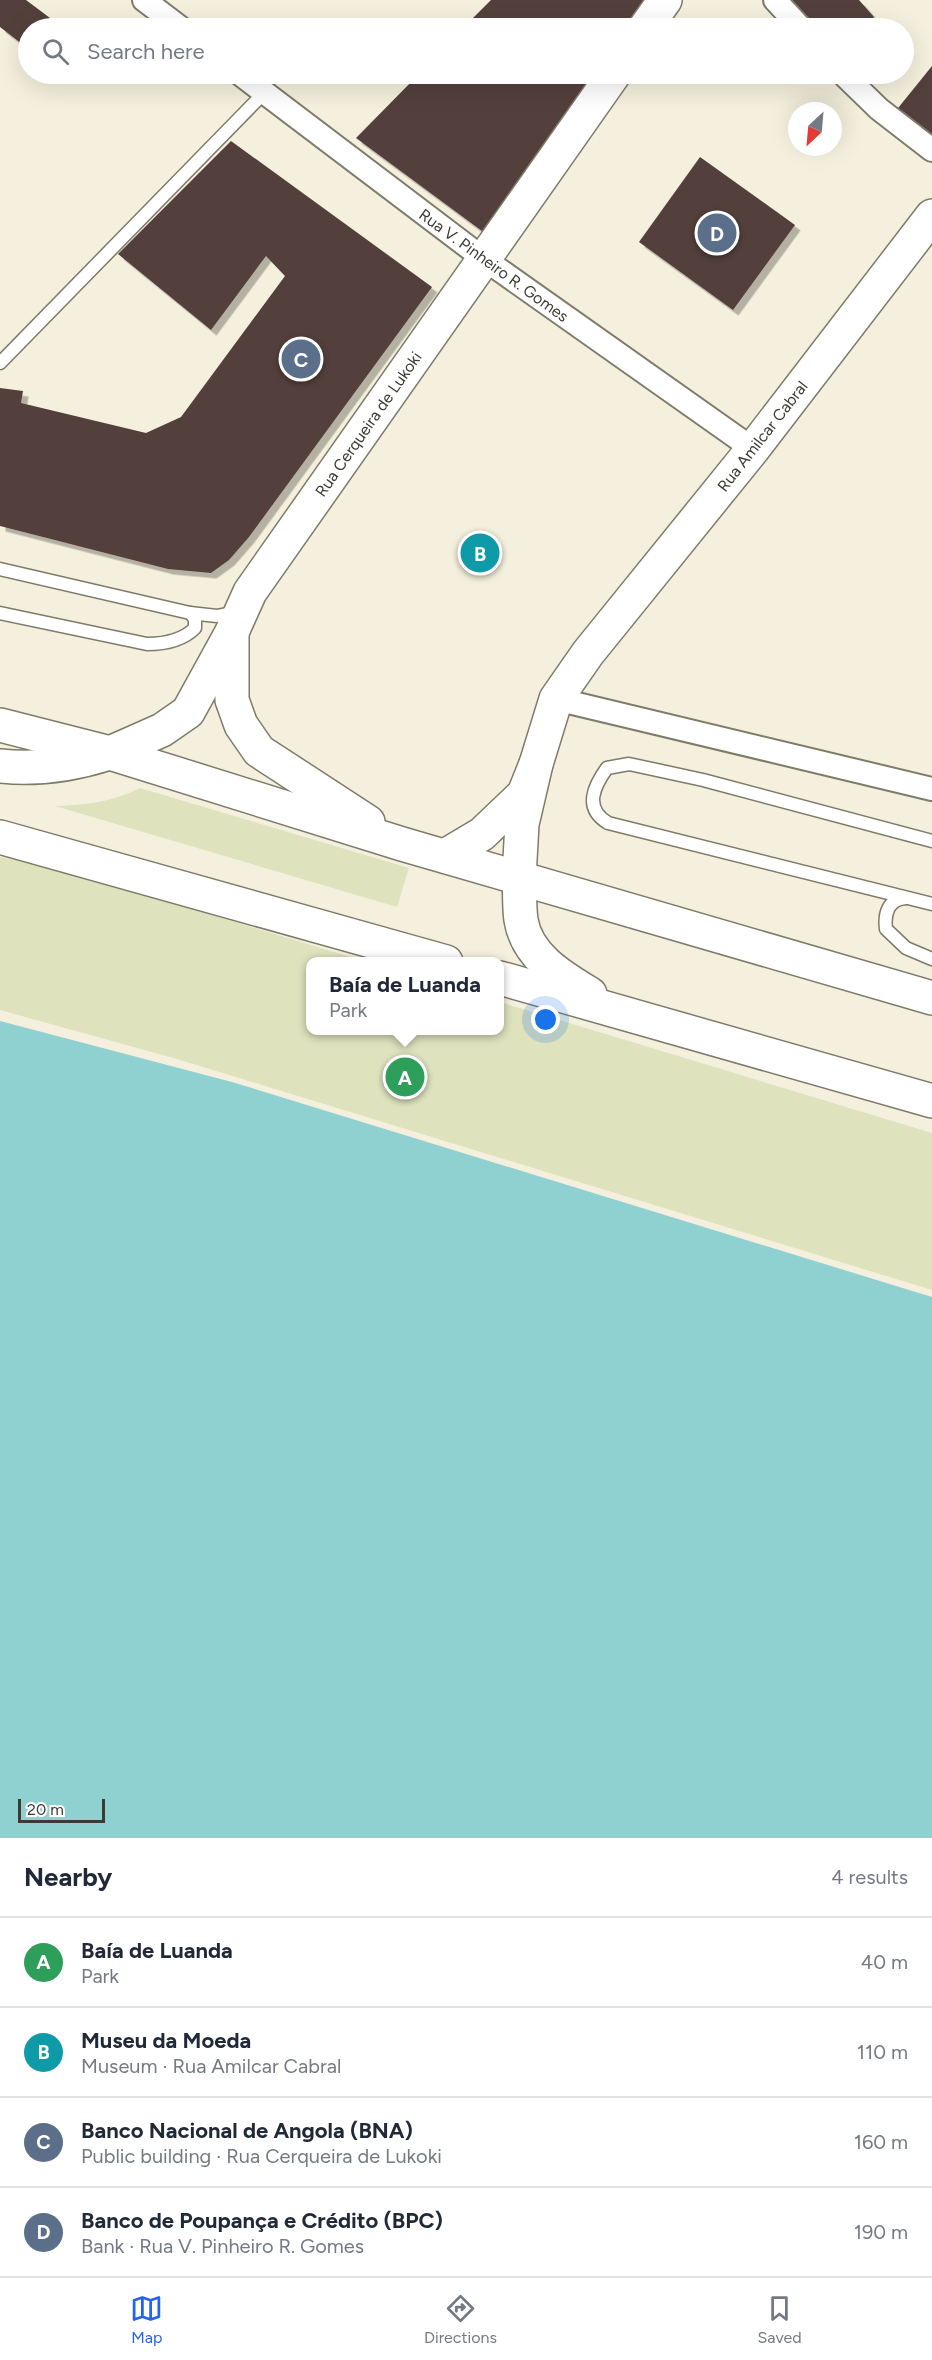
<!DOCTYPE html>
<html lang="en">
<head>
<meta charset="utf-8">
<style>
	:root { --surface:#fff; --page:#f2f2f3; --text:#1f2937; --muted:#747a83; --line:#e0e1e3; --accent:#2563eb }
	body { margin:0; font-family:Figtree,sans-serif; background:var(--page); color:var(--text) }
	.compass { position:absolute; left:788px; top:102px; width:54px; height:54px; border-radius:50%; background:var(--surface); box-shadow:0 6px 24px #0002; rotate:206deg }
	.scale { position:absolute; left:18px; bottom:15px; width:87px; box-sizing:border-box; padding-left:6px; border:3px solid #3c3a32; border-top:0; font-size:16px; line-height:21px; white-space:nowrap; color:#3c3a32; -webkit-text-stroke:4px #fff; paint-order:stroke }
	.you { position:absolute; left:546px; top:1020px; width:21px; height:21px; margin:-15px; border:4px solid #fff; border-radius:50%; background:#1a73e8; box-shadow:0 0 0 9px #1a73e833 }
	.badge { display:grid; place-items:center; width:39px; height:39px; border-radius:50%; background:var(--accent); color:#fff; font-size:20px; font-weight:700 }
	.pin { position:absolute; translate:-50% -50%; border:3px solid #fff; box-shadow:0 2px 6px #0006 }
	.popup { position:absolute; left:306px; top:957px; width:198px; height:78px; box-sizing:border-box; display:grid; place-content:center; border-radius:12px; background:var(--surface); filter:drop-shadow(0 2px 4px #0005); font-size:20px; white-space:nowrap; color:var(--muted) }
	.popup b { font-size:22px; color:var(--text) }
	.popup::after { content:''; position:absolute; left:50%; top:100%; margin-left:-12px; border:12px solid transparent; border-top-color:var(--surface) }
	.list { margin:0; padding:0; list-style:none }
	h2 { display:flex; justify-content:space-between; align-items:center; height:78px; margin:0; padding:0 24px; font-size:26px }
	h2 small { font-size:20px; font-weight:400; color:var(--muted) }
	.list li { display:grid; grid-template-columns:39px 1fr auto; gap:18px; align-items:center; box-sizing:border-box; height:90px; padding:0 24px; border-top:2px solid var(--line) }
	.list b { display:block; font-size:22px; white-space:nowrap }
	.list p { margin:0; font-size:20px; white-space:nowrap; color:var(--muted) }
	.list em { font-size:20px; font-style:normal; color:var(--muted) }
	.icon { flex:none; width:33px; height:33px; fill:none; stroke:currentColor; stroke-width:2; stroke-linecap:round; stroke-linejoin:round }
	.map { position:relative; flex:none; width:932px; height:1838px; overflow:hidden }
	.search { position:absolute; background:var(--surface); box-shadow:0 6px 24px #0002; left:18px; right:18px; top:18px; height:66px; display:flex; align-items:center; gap:15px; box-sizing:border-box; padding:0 21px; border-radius:33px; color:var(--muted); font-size:22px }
	.sheet { height:438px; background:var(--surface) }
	nav { display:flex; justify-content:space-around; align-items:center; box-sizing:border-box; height:84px; border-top:2px solid var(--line); background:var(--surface); font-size:16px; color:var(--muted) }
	nav a { display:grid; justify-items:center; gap:3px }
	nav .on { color:var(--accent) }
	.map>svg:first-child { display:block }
</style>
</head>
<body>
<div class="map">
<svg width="932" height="1838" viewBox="0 0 932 1838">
	<defs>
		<filter id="shadow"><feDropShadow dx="5.5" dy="5.5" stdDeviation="0" flood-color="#0004"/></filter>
	</defs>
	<rect width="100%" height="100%" fill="#f5f0dd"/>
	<!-- green -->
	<g fill="#dee2bd">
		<path d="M140 788 409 868 397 907 55 806C85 805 113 802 140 788Z"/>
		<path d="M0 857 54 867 364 961 310 962V1030H500V1002L932 1133V1290L177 1059 0 1010Z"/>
	</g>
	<!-- water -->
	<path fill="#8fd1d1" d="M0 1021 232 1082 932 1297V1838H0Z"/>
	<!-- building -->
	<g fill="#523f3e" filter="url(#shadow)">
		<path d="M0 0H26L50 18 42 28H28V44L26 47 0 27Z"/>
		<path d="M491 0H653L632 28H463Z"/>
		<path d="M791 0H859L874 17 863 28H817Z"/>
		<path d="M932 66V140L894 113Z"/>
		<path d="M419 74H599L482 231 356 138Z"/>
		<path d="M231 141 432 287 249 537 229 560 211 573 168 569 0 526V388L23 391 21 403 146 433 181 417 285 276 266 256 211 330 118 254Z"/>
		<path d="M700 157 795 225 733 310 639 242Z"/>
	</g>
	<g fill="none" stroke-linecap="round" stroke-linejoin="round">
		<!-- lane casing -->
		<g stroke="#7f7b6a" stroke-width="15">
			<g id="lane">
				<path d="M0 363 265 92"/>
				<path d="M0 569 190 613 195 619V628C183 640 164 644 147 644L0 613"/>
				<path d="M190 613 217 616 236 612"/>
				<path d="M932 841 703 780 629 764 607 768C594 786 583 808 608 823L932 904"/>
				<path d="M906 898C888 899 884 914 886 929L906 948 932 959"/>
			</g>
		</g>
		<!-- street casing -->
		<g stroke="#7f7b6a" stroke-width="26">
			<g id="street">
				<path d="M144 0 181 28"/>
				<path d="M775 0 801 28"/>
				<path d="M240 74 484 259 753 449"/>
				<path d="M843 74 879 109 932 150"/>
				<path d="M556 699 932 789"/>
			</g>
		</g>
		<!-- secondary casing -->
		<g stroke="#7f7b6a" stroke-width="36">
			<g id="secondary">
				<path d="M645 28 665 0"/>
				<path d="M110 753 162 730 188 712 232 632 250 592 614 74"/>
				<path d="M519 877 522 824 536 764 556 699 588 653 753 449 932 216"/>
			</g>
		</g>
		<!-- primary casing -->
		<g stroke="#7f7b6a" stroke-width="36">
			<g id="primary">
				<path d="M232 632V700L241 725 259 751 368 822"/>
				<path d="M0 725 110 753 402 844 932 998"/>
				<path d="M0 766C36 770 71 765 106 754"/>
				<path d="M0 837 446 962"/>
				<path d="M445 856 482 834 524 794 536 764"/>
				<path d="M519 877C520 891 519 906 521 920 527 957 562 977 590 994"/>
				<path d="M500 978 932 1101"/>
			</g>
		</g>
		<!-- lane -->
		<use href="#lane" stroke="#fff" stroke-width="12"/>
		<!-- street -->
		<use href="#street" stroke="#fff" stroke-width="22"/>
		<!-- secondary -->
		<use href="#secondary" stroke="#fff" stroke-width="33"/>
		<!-- primary -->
		<use href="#primary" stroke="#fff" stroke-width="33"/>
	</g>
	<g text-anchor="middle" stroke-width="6" stroke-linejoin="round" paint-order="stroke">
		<!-- street labels -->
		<g font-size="16" fill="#3c3a32" stroke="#fff">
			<text transform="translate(494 265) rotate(36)" y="6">Rua V. Pinheiro R. Gomes</text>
			<text transform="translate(368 424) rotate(-55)" y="6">Rua Cerqueira de Lukoki</text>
			<text transform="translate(762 436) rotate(-52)" y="6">Rua Amilcar Cabral</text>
		</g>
	</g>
</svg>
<svg class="compass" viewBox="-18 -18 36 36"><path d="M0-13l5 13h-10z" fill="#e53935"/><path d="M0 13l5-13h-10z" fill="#747a83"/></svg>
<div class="scale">20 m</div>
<div class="you"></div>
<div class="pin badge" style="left:405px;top:1077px;background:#2e9e5b">A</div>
<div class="popup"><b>Baía de Luanda</b>Park</div>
<div class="pin badge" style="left:480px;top:553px;background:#0f9aa8">B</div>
<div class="pin badge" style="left:301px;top:359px;background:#5c6f8a">C</div>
<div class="pin badge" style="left:717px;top:233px;background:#5c6f8a">D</div>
<div class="search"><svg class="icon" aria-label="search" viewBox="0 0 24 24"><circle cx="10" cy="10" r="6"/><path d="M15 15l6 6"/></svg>Search here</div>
</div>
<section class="sheet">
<h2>Nearby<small>4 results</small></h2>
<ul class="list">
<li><span class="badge" style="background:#2e9e5b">A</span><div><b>Baía de Luanda</b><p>Park</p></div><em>40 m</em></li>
<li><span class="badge" style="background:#0f9aa8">B</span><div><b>Museu da Moeda</b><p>Museum · Rua Amilcar Cabral</p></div><em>110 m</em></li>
<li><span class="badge" style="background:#5c6f8a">C</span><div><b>Banco Nacional de Angola (BNA)</b><p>Public building · Rua Cerqueira de Lukoki</p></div><em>160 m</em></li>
<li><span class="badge" style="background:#5c6f8a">D</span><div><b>Banco de Poupança e Crédito (BPC)</b><p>Bank · Rua V. Pinheiro R. Gomes</p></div><em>190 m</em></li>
</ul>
</section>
<nav>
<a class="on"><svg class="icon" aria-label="map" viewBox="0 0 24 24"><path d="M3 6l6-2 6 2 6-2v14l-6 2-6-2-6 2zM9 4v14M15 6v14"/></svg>Map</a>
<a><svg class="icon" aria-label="directions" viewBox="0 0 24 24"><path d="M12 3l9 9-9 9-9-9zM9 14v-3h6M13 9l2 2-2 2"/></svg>Directions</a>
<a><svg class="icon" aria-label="saved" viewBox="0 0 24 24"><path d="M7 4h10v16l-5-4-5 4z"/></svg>Saved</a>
</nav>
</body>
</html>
